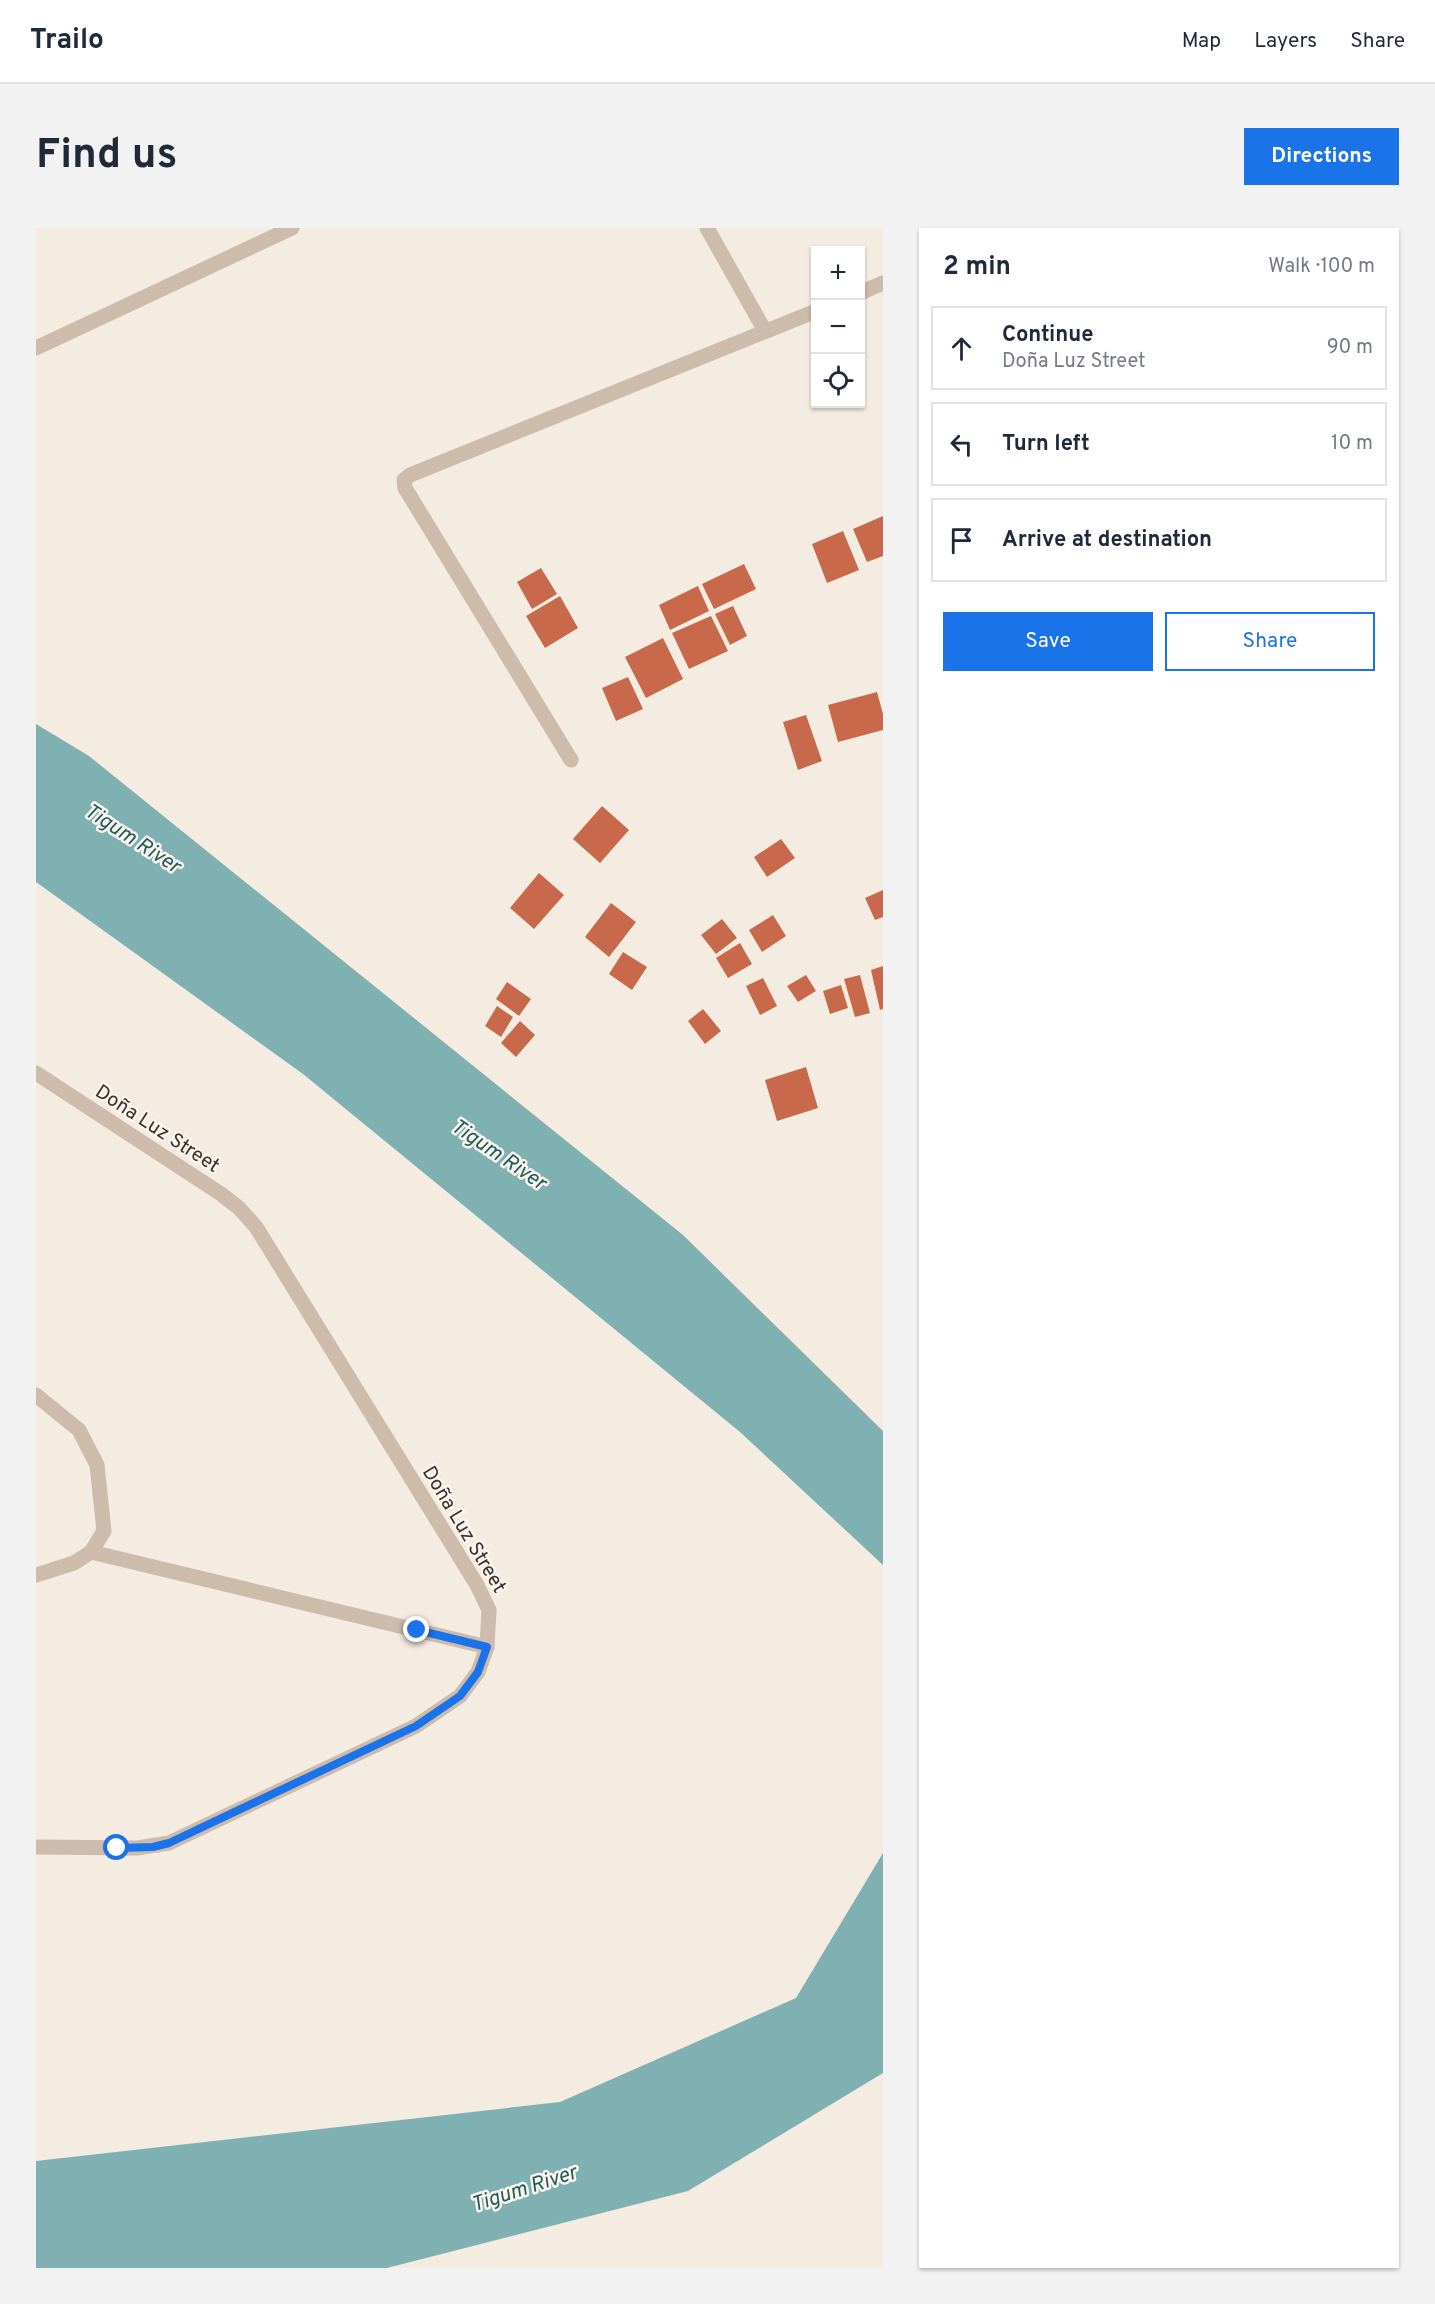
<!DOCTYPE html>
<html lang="en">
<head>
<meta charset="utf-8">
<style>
	:root { --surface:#fff; --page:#f2f2f3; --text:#1f2937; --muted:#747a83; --line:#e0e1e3; --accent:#1a73e8 }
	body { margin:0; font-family:Overpass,sans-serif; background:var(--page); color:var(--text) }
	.controls { position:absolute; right:18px; top:18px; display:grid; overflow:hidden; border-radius:0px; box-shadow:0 2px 4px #0004 }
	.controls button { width:54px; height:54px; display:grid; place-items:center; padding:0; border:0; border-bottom:2px solid var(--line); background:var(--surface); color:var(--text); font:30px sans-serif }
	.stop { position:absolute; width:18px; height:18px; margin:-14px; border:4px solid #1a73e8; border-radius:50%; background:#fff }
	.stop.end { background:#1a73e8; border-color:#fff; box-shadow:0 2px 6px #0008 }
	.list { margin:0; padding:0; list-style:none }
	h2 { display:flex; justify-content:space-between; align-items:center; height:78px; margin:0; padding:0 24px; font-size:26px }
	h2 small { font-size:20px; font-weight:400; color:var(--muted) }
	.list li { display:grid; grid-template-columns:39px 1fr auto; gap:18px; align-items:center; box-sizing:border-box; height:84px; margin:0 12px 12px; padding:0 12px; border:2px solid var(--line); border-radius:0px }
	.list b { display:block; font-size:22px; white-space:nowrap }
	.list p { margin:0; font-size:20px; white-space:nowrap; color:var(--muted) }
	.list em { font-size:20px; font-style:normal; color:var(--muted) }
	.actions { display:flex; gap:12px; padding:18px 24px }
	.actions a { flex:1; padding:14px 0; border:2px solid var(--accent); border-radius:0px; text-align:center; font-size:21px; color:var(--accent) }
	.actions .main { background:var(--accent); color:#fff }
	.icon { flex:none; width:33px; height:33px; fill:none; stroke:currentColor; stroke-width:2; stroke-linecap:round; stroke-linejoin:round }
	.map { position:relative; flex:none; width:847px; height:2040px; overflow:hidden; border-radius:0px }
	header { display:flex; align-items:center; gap:36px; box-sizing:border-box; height:84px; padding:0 30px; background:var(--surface); border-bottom:2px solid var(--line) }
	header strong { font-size:28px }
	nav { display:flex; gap:33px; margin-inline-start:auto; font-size:21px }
	.intro { display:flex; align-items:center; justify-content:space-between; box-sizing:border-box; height:144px; padding:0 36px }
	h1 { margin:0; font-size:42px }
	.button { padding:15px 27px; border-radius:0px; background:var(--accent); color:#fff; font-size:21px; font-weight:700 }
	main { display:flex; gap:36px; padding:0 36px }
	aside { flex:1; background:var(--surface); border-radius:0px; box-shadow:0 2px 4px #0004 }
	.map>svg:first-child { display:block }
</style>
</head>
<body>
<header>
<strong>Trailo</strong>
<nav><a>Map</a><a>Layers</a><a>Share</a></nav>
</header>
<div class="intro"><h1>Find us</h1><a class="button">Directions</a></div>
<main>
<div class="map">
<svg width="847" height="2040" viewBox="0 0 847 2040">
	<rect width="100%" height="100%" fill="#f4ebe1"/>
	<!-- water -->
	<g fill="#7fb0b2">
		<path d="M0 496 53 528 647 1007 847 1203V1337L704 1204 267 846 0 654Z"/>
		<path d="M847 1625V1845L652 1963 351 2040H0V1933L524 1874 760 1770Z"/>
	</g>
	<!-- building -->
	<g fill="#c8694b">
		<path d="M847 288V328L831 334 817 301Z"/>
		<path d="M807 303 823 342 791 355 776 316Z"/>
		<path d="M708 336 720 361 678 381 666 356Z"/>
		<path d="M505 340 521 366 496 381 481 354Z"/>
		<path d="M662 358 673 383 634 402 623 377Z"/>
		<path d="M524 368 542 400 509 420 490 388Z"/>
		<path d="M697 378 711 408 694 417 679 386Z"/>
		<path d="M675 388 692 423 653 441 636 405Z"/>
		<path d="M627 410 647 451 610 470 589 429Z"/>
		<path d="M592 449 607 481 580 493 566 460Z"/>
		<path d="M841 464 847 486V502L802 514 792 477Z"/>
		<path d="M770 487 786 533 762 542 747 494Z"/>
		<path d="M566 578 593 602 564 635 537 611Z"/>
		<path d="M745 611 759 630 731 649 718 629Z"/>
		<path d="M503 645 528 667 498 701 474 680Z"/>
		<path d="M847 662V689L839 692 829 670Z"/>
		<path d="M575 675 600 694 573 729 549 709Z"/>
		<path d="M737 687 750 708 726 724 713 702Z"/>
		<path d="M686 691 701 710 680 726 665 707Z"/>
		<path d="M704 715 716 736 692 750 680 730Z"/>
		<path d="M587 724 611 739 596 762 573 746Z"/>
		<path d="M847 738V781L844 782 835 742Z"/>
		<path d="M770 747 780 763 762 774 751 758Z"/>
		<path d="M824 747 834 785 819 789 808 751Z"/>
		<path d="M727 750 741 778 724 787 710 758Z"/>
		<path d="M471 754 495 771 483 788 460 771Z"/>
		<path d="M805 757 812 780 794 786 787 763Z"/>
		<path d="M461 778 477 789 465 809 449 798Z"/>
		<path d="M667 781 685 803 669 816 652 793Z"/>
		<path d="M484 793 499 807 480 829 465 815Z"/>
		<path d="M770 839 782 880 741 893 729 852Z"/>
	</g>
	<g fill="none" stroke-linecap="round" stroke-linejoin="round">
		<!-- minor -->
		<g stroke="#cdbbac" stroke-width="15">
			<path d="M671 0 729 103"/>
			<path d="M824 65 847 55"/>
			<path d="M0 120 256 0"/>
			<path d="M535 532 369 260 368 252 374 247 780 83"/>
			<path d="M0 845 185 966 203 980 220 999 441 1357 453 1382 451 1419 442 1444 424 1468 380 1498 133 1615 101 1620 0 1619"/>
			<path d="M0 1167 43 1202 61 1237 68 1303 55 1324 38 1335 0 1347"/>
			<path d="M55 1324 451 1419"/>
		</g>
	</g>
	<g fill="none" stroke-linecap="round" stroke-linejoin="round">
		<!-- route -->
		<path stroke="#1a73e8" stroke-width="8" d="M81 1620 117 1619 133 1615 380 1498 424 1468 442 1444 451 1419 381 1402"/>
	</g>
	<g text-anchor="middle" stroke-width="5" stroke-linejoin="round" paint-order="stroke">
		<!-- street labels -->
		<g font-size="20" fill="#3b302b" stroke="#fbf5ee">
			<text transform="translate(122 900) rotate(33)" y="7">Doña Luz Street</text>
			<text transform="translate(429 1301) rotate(59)" y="7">Doña Luz Street</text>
		</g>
		<!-- water labels -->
		<g font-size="21" font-style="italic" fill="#1f5a5e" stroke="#fbf5ee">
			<text transform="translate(97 610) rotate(33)" y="7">Tigum River</text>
			<text transform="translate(463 926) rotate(34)" y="7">Tigum River</text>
			<text transform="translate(488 1960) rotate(-18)" y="7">Tigum River</text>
		</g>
	</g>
</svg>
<div class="controls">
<button>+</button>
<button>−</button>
<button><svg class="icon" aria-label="locate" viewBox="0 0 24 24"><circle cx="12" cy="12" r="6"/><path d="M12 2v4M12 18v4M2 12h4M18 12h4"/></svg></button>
</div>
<div class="stop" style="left:81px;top:1620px"></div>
<div class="stop end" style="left:381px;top:1402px"></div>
</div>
<aside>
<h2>2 min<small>Walk · 100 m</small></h2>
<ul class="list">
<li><svg class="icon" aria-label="ahead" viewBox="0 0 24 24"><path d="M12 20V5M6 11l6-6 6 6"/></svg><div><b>Continue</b><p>Doña Luz Street</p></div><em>90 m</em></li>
<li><svg class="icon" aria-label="left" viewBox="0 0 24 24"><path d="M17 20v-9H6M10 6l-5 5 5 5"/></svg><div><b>Turn left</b></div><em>10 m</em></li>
<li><svg class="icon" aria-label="arrive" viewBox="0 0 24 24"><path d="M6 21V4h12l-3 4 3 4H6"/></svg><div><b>Arrive at destination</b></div></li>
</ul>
<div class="actions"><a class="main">Save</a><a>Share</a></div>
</aside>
</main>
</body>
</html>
